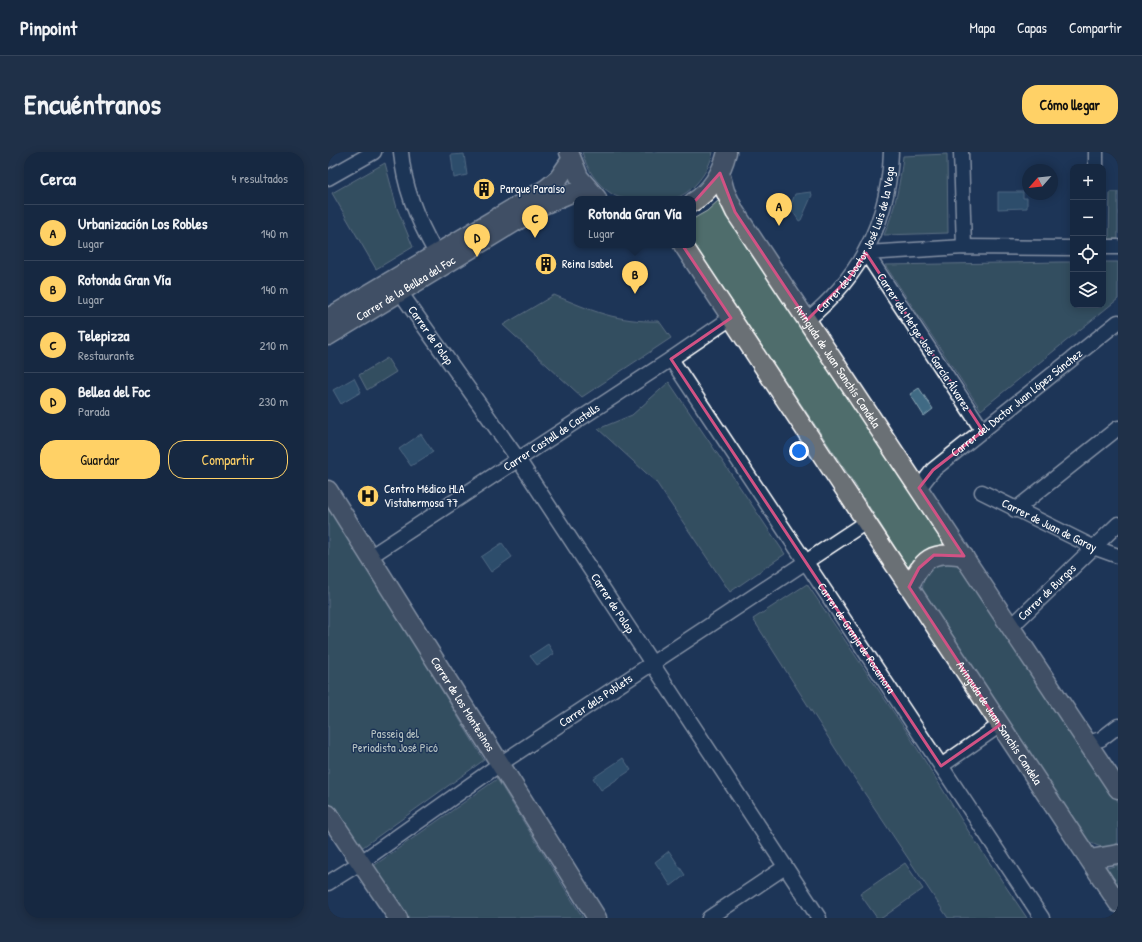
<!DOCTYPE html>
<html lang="es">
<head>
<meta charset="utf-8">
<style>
	:root { --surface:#162841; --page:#1f3048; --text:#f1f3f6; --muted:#9ea6b1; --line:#35445a; --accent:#ffd166 }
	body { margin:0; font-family:"Patrick Hand",sans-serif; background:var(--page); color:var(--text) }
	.controls { position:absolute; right:12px; top:12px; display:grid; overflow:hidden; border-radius:8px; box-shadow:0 2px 10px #0003 }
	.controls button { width:36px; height:36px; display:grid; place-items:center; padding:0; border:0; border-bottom:1px solid var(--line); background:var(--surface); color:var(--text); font:20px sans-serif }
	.compass { position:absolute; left:694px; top:12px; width:36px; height:36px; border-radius:50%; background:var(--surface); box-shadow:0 2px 10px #0003; rotate:242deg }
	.you { position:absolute; left:471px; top:299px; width:14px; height:14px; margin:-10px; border:3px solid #fff; border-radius:50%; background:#1a73e8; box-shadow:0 0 0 6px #1a73e833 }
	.badge { display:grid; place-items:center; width:26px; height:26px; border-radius:50%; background:var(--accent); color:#111; font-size:13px; font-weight:700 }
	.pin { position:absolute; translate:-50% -33px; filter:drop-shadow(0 1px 2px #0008) }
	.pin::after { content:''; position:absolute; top:21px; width:14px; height:12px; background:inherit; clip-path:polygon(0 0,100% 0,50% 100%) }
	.popup { position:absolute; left:246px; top:44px; width:122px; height:52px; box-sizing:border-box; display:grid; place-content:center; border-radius:8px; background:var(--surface); filter:drop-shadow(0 1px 3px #0005); font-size:13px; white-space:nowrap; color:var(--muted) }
	.popup b { font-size:15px; color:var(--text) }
	.popup::after { content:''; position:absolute; left:50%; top:100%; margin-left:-8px; border:8px solid transparent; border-top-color:var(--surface) }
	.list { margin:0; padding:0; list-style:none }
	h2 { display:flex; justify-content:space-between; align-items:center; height:52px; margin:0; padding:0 16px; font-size:17px }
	h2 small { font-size:13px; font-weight:400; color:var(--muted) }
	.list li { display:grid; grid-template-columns:26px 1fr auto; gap:12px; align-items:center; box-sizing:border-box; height:56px; padding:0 16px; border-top:1px solid var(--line) }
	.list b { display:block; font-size:15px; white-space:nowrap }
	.list p { margin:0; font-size:13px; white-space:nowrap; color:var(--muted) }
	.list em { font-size:13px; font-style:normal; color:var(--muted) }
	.actions { display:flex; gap:8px; padding:12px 16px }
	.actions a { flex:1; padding:9px 0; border:1px solid var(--accent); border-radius:16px; text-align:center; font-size:14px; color:var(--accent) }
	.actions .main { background:var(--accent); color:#111 }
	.icon { flex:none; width:22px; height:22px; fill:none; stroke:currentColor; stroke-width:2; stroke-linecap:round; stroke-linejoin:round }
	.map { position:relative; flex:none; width:790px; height:766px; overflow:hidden; border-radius:16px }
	header { display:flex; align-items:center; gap:24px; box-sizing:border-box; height:56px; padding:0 20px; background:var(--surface); border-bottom:1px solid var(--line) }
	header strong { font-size:19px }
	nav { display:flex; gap:22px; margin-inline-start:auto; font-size:14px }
	.intro { display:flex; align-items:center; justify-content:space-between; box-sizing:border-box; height:96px; padding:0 24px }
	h1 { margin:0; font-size:28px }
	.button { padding:10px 18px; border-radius:16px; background:var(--accent); color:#111; font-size:14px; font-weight:700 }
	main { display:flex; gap:24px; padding:0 24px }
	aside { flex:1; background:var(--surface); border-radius:16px; box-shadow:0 2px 10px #0003 }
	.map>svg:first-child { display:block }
</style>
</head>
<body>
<header>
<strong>Pinpoint</strong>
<nav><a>Mapa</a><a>Capas</a><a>Compartir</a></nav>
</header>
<div class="intro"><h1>Encuéntranos</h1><a class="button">Cómo llegar</a></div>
<main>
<aside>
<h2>Cerca<small>4 resultados</small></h2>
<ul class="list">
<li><span class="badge">A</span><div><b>Urbanización Los Robles</b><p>Lugar</p></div><em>140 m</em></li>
<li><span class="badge">B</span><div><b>Rotonda Gran Vía</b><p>Lugar</p></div><em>140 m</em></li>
<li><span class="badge">C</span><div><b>Telepizza</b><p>Restaurante</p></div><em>210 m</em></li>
<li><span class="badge">D</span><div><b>Bellea del Foc</b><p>Parada</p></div><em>230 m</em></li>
</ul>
<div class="actions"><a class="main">Guardar</a><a>Compartir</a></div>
</aside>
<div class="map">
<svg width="790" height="766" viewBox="0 0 790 766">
	<rect width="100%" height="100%" fill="#1d3557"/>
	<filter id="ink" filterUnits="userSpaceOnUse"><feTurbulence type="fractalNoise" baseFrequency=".025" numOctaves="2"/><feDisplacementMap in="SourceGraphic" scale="8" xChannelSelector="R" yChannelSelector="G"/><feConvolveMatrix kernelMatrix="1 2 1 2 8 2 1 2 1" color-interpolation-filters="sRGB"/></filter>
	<g filter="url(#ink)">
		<!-- green -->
		<g fill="#506d6c" stroke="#a8b6b6">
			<path d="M254 0H385C382 18 364 43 344 47 335 49 323 47 313 47 303 47 293 48 284 42 268 32 259 17 254 0Z"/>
			<path d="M619 2 620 81 556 83C567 57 572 32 575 4Z"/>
			<path d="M57 11 69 56 85 95 48 117 4 41Z"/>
			<path d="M782 40H790V87H781Z"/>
			<path d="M392 47 620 393 594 402 581 417 527 333 365 91V67L379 59Z"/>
			<path d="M733 110H745V153H775V110H790V147L653 258 557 113Z"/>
			<path d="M226 143C265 159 288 170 331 169L343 186 254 245 175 173Z"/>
			<path d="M59 206 68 220 39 238 31 223Z"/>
			<path d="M341 230 457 402 402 440 328 330 270 277 304 263Z"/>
			<path d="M0 350 156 608 35 695 15 672 0 650Z"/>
			<path d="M616 409 625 410 635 416 790 649V691C778 698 769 695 759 688L594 441C596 421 597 416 616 409Z"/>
			<path d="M479 432 579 580 641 680 699 766H620L519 615 425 467Z"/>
			<path d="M169 627 255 766H78L44 715Z"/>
			<path d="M577 711 595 737 554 766H549L532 742Z"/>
			<path d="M790 713V733L779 716Z"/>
		</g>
		<!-- water -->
		<g fill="#3f6b84" stroke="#8ca6b5">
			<path d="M136 2 139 23 126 26 123 3Z"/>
			<path d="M483 40 484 43 473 68 471 69 462 55 467 42Z"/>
			<path d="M670 40H695V46H699V56L670 57Z"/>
			<path d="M26 226 33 240 13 252 5 238Z"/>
			<path d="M591 236 605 257 596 264 582 242Z"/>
			<path d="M93 282 105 300 83 314 71 297Z"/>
			<path d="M174 391 184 405 163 420 153 405Z"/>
			<path d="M220 492 226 502 209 513 202 504Z"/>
			<path d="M295 606 303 618 273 638 265 626Z"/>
			<path d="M341 699 357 723 343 734 327 710Z"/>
		</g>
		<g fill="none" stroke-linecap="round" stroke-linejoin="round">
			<!-- minor casing -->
			<g stroke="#fff" stroke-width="17">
				<g id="minor">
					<path d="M73 0C76 36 90 70 108 101"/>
					<path d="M633 0 636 95"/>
					<path d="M768 0V15"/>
					<path d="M0 26 46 0"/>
					<path d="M775 95H790"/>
					<path id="s1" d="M72 140 190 307 491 766"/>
					<path id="s2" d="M479 168C532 125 561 69 563 0"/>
					<path id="s3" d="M343 207 714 766"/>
					<path d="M655 279 538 101 636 95 745 96"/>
					<path id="s4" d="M591 336 605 318 790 170"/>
					<path id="s5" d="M654 340 765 395 790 404"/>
					<path d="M687 358 790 276"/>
					<path id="s6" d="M43 404 343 207 403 166"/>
					<path id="s7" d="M683 475 790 372"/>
					<path d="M760 591 773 587 790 574"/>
					<path d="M613 614 672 573"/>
					<path id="s8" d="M0 731 32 711 172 612 538 370"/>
					<path d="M381 766 457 715"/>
				</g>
			</g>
			<!-- major casing -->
			<g stroke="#fff" stroke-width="21">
				<g id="major">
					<path d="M241 0 251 25 269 46"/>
					<path id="s9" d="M392 21 397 39 407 60 790 637"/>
					<path d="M365 50C383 39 394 20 399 0"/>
					<path id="s10" d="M355 93 790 751"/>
					<path d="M0 166 219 36 230 27 243 8"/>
					<path id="s11" d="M0 184 215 53 243 41 262 40"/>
					<path id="s12" d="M0 338 269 766"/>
					<path d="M581 435C595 407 603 398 636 404"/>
					<path d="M0 662 70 766"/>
					<path d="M762 707 790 702"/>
				</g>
			</g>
			<!-- minor -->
			<use href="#minor" stroke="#1d3557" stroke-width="14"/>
			<!-- major -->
			<use href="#major" stroke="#6b6f75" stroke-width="18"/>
		</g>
	</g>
	<!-- marked area -->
	<path d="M0 0H790V766H0ZM392 21 407 60 479 168 521 126 538 101 655 279 605 318 591 336 636 404 606 403 591 416 581 435 672 573 613 614 343 207 403 166 343 76 326 64 348 59 368 48Z" fill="#1d3557" fill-opacity=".55" fill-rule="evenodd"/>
	<path fill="none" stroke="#d15284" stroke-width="3" stroke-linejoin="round" d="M392 21 407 60 479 168 521 126 538 101 655 279 605 318 591 336 636 404 606 403 591 416 581 435 672 573 613 614 343 207 403 166 343 76 326 64 348 59 368 48Z"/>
	<!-- icons -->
	<defs>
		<g id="building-disc" transform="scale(1.15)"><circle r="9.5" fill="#ffd166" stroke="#1d3557"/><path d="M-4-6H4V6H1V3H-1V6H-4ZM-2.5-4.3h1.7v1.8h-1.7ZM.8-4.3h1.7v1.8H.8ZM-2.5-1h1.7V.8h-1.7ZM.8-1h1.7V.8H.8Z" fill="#111"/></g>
		<g id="hospital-disc" transform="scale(1.15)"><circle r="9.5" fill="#ffd166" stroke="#1d3557"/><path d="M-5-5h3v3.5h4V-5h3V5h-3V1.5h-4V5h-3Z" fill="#111"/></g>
	</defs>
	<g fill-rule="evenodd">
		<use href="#building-disc" x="156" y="37"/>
		<use href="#building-disc" x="218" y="112"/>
		<use href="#hospital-disc" x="40" y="344"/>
	</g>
	<g text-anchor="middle" stroke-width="3" stroke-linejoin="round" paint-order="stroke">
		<!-- poi labels -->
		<g font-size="12" fill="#fff" stroke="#1d3557" text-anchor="start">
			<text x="172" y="41">Parque Paraíso</text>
			<text x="234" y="116">Reina Isabel</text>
			<text x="56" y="341">Centro Médico HLA<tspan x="56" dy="14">Vistahermosa 77</tspan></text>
		</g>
		<!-- street labels -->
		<g font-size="12" fill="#fff" stroke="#1d3557">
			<text dy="4" stroke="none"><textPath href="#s2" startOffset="97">Carrer del Doctor José Luis de la Vega</textPath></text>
			<text dy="4" stroke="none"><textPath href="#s11" startOffset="91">Carrer de la Bellea del Foc</textPath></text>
			<text dy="4" stroke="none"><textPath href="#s1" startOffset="53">Carrer de Polop</textPath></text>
			<text transform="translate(596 190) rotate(57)" y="4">Carrer del Metge José García Álvarez</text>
			<text dy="4" stroke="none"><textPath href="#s9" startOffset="227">Avinguda de Juan Sanchís Candela</textPath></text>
			<text dy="4" stroke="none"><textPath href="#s4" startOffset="130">Carrer del Doctor Juan López Sánchez</textPath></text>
			<text dy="4" stroke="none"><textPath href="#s6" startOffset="216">Carrer Castell de Castells</textPath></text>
			<text dy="4" stroke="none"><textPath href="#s5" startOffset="75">Carrer de Juan de Garay</textPath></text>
			<text dy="4" stroke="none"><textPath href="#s7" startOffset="50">Carrer de Burgos</textPath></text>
			<text dy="4" stroke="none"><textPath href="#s1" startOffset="377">Carrer de Polop</textPath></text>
			<text dy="4" stroke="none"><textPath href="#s3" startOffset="335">Carrer de Granja de Rocamora</textPath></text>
			<text dy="4" stroke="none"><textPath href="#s8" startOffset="324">Carrer dels Poblets</textPath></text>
			<text dy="4" stroke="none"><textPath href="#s12" startOffset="253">Carrer de los Montesinos</textPath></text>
			<text dy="4" stroke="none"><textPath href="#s10" startOffset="573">Avinguda de Juan Sanchís Candela</textPath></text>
		</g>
		<!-- park labels -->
		<g font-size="12" fill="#b9c5c4" stroke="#1d3557">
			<text x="67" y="586">Passeig del<tspan x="67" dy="14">Periodista José Picó</tspan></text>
		</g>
	</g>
</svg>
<div class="controls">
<button>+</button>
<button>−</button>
<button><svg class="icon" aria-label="locate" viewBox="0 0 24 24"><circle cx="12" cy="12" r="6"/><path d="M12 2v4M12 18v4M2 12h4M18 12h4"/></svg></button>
<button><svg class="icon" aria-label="layers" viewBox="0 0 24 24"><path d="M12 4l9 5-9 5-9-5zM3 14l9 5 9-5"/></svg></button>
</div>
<svg class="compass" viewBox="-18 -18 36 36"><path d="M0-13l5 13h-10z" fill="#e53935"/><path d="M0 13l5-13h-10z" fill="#9ea6b1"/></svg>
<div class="you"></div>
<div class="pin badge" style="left:451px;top:74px">A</div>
<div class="pin badge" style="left:307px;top:142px">B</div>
<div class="popup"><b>Rotonda Gran Vía</b>Lugar</div>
<div class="pin badge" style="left:207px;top:86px">C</div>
<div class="pin badge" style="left:149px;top:105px">D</div>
</div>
</main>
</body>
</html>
